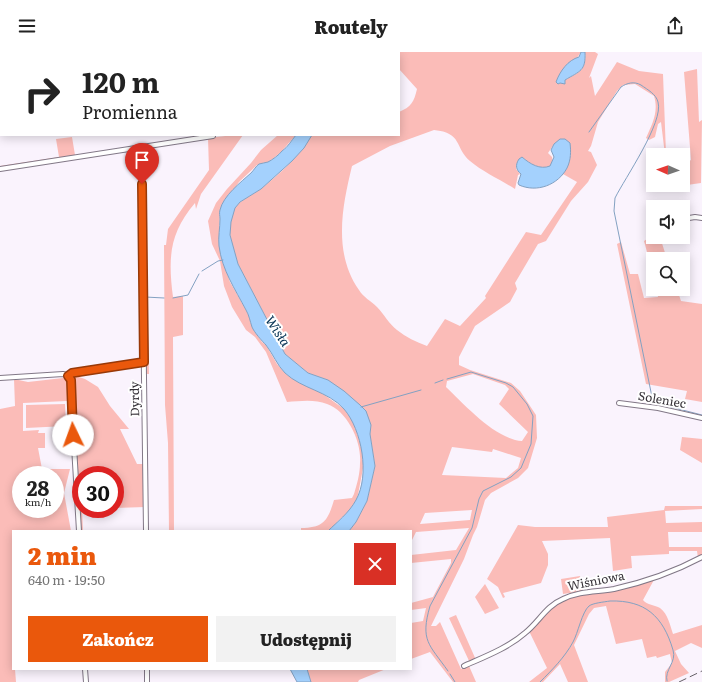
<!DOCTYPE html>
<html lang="pl">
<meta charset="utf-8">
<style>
body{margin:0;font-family:Literata,serif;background:#f2f2f2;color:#222;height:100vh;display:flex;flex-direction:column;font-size:15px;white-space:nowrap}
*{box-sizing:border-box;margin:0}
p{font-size:13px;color:#767676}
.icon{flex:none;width:22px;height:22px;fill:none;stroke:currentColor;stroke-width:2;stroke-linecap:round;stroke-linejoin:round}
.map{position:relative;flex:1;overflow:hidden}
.sheet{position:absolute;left:12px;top:478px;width:400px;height:140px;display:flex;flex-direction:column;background:#fff;border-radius:0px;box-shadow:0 2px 10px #0003}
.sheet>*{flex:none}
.banner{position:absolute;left:0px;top:0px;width:400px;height:84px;box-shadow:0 2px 10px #0003;background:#fff;color:#222;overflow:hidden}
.needle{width:26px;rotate:272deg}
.fabs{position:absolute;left:646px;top:96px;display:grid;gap:8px}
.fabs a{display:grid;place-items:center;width:44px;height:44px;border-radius:0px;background:#fff;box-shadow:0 2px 10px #0003;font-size:20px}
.speed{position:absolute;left:12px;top:414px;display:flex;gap:8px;font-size:20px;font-weight:700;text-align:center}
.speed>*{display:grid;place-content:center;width:52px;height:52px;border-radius:50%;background:#fff;box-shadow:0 2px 10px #0003;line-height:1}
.speed small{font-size:10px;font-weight:400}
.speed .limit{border:6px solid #d22;background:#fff;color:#111}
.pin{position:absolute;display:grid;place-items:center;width:34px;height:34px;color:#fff;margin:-41px -17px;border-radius:50% 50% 50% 0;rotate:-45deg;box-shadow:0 0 4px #0007}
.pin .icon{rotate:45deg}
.me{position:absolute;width:44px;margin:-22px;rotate:357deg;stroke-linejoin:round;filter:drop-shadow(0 0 3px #0008)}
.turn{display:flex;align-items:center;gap:14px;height:84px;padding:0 16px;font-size:18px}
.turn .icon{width:52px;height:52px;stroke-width:2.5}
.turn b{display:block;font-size:28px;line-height:34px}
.round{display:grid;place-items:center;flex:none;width:42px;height:42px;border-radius:0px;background:#f2f2f2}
.headline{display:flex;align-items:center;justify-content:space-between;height:68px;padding:0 16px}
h1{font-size:24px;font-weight:800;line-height:30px;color:#ea580c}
.cta{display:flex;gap:8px;margin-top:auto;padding:8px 16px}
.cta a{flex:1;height:46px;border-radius:0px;background:#ea580c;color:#fff;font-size:16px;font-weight:800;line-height:46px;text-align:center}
.cta a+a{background:#f2f2f2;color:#222}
header{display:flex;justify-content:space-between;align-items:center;height:52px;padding:0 16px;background:#fff;font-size:18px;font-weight:800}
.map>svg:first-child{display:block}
.green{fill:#fbbcb8;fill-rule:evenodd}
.water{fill:#a4d1fd;stroke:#83a1c2}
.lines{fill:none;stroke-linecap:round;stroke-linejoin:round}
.stream{stroke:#83a1c2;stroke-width:1}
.minor-casing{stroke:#827887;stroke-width:6}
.minor{stroke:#fff;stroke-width:4}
.rail{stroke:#656067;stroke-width:1;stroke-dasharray:8 4;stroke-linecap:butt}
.route-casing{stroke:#983908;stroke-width:10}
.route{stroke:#ea580c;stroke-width:7}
.labels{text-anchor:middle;stroke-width:4;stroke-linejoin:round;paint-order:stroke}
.street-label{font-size:12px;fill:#363238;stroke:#fff}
.water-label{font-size:13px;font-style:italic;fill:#033052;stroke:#fff}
</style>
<header><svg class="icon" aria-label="menu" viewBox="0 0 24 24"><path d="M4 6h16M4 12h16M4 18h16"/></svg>Routely<svg class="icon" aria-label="share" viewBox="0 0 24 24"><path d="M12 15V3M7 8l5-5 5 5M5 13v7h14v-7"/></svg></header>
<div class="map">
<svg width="702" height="630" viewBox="0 0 702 630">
<rect width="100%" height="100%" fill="#faf3fd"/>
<path class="green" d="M336 0H581L560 31C576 21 587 21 585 0H595L598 2 589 26 591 24 595 44 617 10 639 19 663 22 666 102 665 103 661 70 658 72 655 85 649 88 646 86C652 72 659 60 654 44L635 32 623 33 617 39 598 70 591 94 588 99 591 100 597 113 588 130 571 149 546 189 538 192 515 231 517 237 510 250 475 274 459 305V313L470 318 511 331 520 339 536 363 537 386 528 416 518 426 491 441 485 448 477 475 473 483 464 507 431 574H436L440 570 461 617 469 614 476 630H453L430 600 411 607V571L423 569 426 556 411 558V551L433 545 451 511V507L411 511V503L456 498 469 476 416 480 411 490V479H349L356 470 367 449 375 414 370 382 371 373 328 328 308 321 285 302 238 212C233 197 226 178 232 161 237 148 252 144 262 136 281 121 299 104 312 83H399V60C411 55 414 50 417 37L399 17V1ZM434 78C463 81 454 95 470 109 483 120 501 128 515 137L518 123 520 122 516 117C517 112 517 108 522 105 530 112 540 118 551 114L553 111 552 105 548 101 554 92 571 101 567 116 563 122 577 130 541 183 526 180 485 244 486 246 460 274 445 267 427 294C416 290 406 285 397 278 389 272 384 262 377 255 371 249 363 245 359 238 333 201 342 155 352 114L390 94ZM473 322 505 333 509 337 499 352 528 380 522 389C495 387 465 353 446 335L447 329ZM452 395 492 400 493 397 521 406 518 416 506 426 442 423ZM472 458 470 468 420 472 425 461Z
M697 17 699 70 702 68 701 131 687 133 683 113 691 108 684 20Z
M234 83H243L201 142 196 157 195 151C169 182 168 206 173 245L183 244V283L173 285V287L174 479H169L168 391 165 353 164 193H166L168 177 209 118 208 86Z
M278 83H296L281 100 269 110 257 113 239 130 220 159 219 183 221 204 230 230 246 258 251 269 252 275 262 290 266 293 277 312 286 322 299 330 319 339 344 357 354 371 361 393 364 411 357 448 348 460 337 470 336 473 328 479H301V476C324 476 328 468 334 448L352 446 354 442C357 432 360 422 360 411 362 391 348 359 327 352 315 347 300 349 287 350L266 300 255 285 246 278 232 255 224 234 220 209 212 192 208 169 216 151 227 137 251 111 261 98Z
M72 85 75 103 140 94 2 115 0 114 59 105 56 87Z
M653 183V185H660L667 207H653V222L644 189Z
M621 190 630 222H638L644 246 658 245 657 237H677L681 249 702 252V350L685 347 687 339 646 332 617 192Z
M144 192H146L149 322H146Z
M73 323 85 327 98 335 110 354 129 377H120L137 412H144L145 455 115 456V423H81V457H99L82 458 83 479H80L72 328Z
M63 326 67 328V349L23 351V379L39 378 38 381H45V396H38L42 417H70L64 441 71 479H13V617H15L16 630H0V357L15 354 14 327 28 330ZM21 423H55V457H21Z
M65 352 66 374 26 376V353Z
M682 385 702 387V411L680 398Z
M665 454H702V457L665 459 666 471 702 470V480H668L669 495H702V503L698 506 697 499H669V502L631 504 632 516 613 519 610 486 542 489 548 502V513L541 531 503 541 505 545 503 546 498 535 487 527 518 473 535 475H608L607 465 664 458Z
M580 524 583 539 563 542 561 527Z
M655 526 643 548C647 553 655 553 660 556 668 562 670 573 673 582L702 573V596L691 591 675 599 681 612 689 621 669 630H665V620L672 611 670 602 657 606 656 604 647 606 642 587 616 592 606 554 594 556 589 562 574 593 588 630H568L560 612 543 630H529L547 616 529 579 552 554 572 544 621 537Z
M485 532 499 556 485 562 475 545Z
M456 563 476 608 470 611 449 566Z
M307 617H386L359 628 358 630H311Z"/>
<path class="water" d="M581 0H585C586 19 580 19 565 28V32L560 31 558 32 556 30C560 19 568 8 579 5Z
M296 83H312L304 96 292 109 261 137 240 150 235 156 231 170 230 183 238 212 285 302 308 321 328 328 344 339 360 353 366 359 371 373 370 382 375 414 367 449 356 470 349 479H328C337 470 349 461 356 448 370 423 362 378 344 357 328 339 302 337 285 321 277 313 273 302 266 293 262 289 254 280 252 275 250 269 249 263 246 258 235 237 222 218 219 194 218 185 220 176 220 167 220 164 219 161 220 158 223 144 241 130 251 121 254 118 256 114 259 112 262 111 265 111 268 110 272 108 279 103 282 99 288 95 291 89 296 83Z
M560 87H565L570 91C571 99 571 108 567 116 558 133 537 141 519 133L518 131 521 122C516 118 515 113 519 107L522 105C530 112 540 118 550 114L554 105 551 98 554 92Z
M290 617H307L311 630H297Z"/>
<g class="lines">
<path class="stream" d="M589 80 621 35C627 31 634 29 641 33 648 38 656 42 658 50 664 70 625 126 615 146L614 159 652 345 659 352 702 363
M202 219 218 209 223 208
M145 245 164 246
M173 246 188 243 199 222
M447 327 471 320 506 331 513 335 527 352 533 364 531 392 521 416 511 425 483 439 479 447 472 476 430 554C420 589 429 592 448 619
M435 331 443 328
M361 355 421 338
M450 622 455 630
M540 630C552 618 565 605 573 590 578 581 582 560 589 554 593 551 604 550 610 549 645 548 663 564 673 598 677 610 664 618 667 629"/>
<g class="minor-casing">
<path id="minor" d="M117 1 119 0
M0 73H1
M141 94 146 479
M0 117 213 84
M683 167 695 165 702 166
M68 323 72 321 144 310
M0 326 63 322 67 323 70 326 79 479
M619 351 658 356 702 366
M464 614C484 605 508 596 525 581 539 570 546 554 563 547 579 539 596 540 614 537 645 530 674 520 702 505
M85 617 86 630
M147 617V630"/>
</g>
<use href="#minor" class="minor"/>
<path class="rail" d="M679 630 702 619"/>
</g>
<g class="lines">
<g class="route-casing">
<path id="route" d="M73 383 71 328 68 324 72 321 144 310 142 132"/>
</g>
<use href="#route" class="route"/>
</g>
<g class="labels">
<g class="street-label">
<text transform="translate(135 347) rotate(-91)" y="4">Dyrdy</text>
<text transform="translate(662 348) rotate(10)" y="4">Soleniec</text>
<text transform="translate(596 529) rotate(-11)" y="4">Wiśniowa</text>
</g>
<g class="water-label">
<text transform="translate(278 279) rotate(57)" y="5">Wisła</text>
</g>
</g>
</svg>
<div class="fabs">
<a><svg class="needle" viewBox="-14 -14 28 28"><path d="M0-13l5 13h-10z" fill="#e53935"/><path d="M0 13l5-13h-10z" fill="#767676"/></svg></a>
<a><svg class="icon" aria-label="sound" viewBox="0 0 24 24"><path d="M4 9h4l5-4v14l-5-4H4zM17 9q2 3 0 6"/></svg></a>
<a><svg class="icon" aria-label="search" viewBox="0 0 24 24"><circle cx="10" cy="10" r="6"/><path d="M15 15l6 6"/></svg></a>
</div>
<div class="speed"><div>28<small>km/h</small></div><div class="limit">30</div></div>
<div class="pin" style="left:142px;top:132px;background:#d93025"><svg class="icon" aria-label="arrive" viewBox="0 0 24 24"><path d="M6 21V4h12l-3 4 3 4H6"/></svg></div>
<svg class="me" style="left:73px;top:383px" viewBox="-20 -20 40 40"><circle r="19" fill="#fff"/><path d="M0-13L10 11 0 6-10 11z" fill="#ea580c"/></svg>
<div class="banner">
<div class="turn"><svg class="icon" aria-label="right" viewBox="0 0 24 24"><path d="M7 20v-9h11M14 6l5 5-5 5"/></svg><div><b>120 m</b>Promienna</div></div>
</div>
<section class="sheet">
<div class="headline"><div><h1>2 min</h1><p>640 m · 19:50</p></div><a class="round" style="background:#d93025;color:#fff"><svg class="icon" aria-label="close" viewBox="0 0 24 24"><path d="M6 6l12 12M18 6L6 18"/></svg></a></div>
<div class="cta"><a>Zakończ</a><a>Udostępnij</a></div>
</section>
</div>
